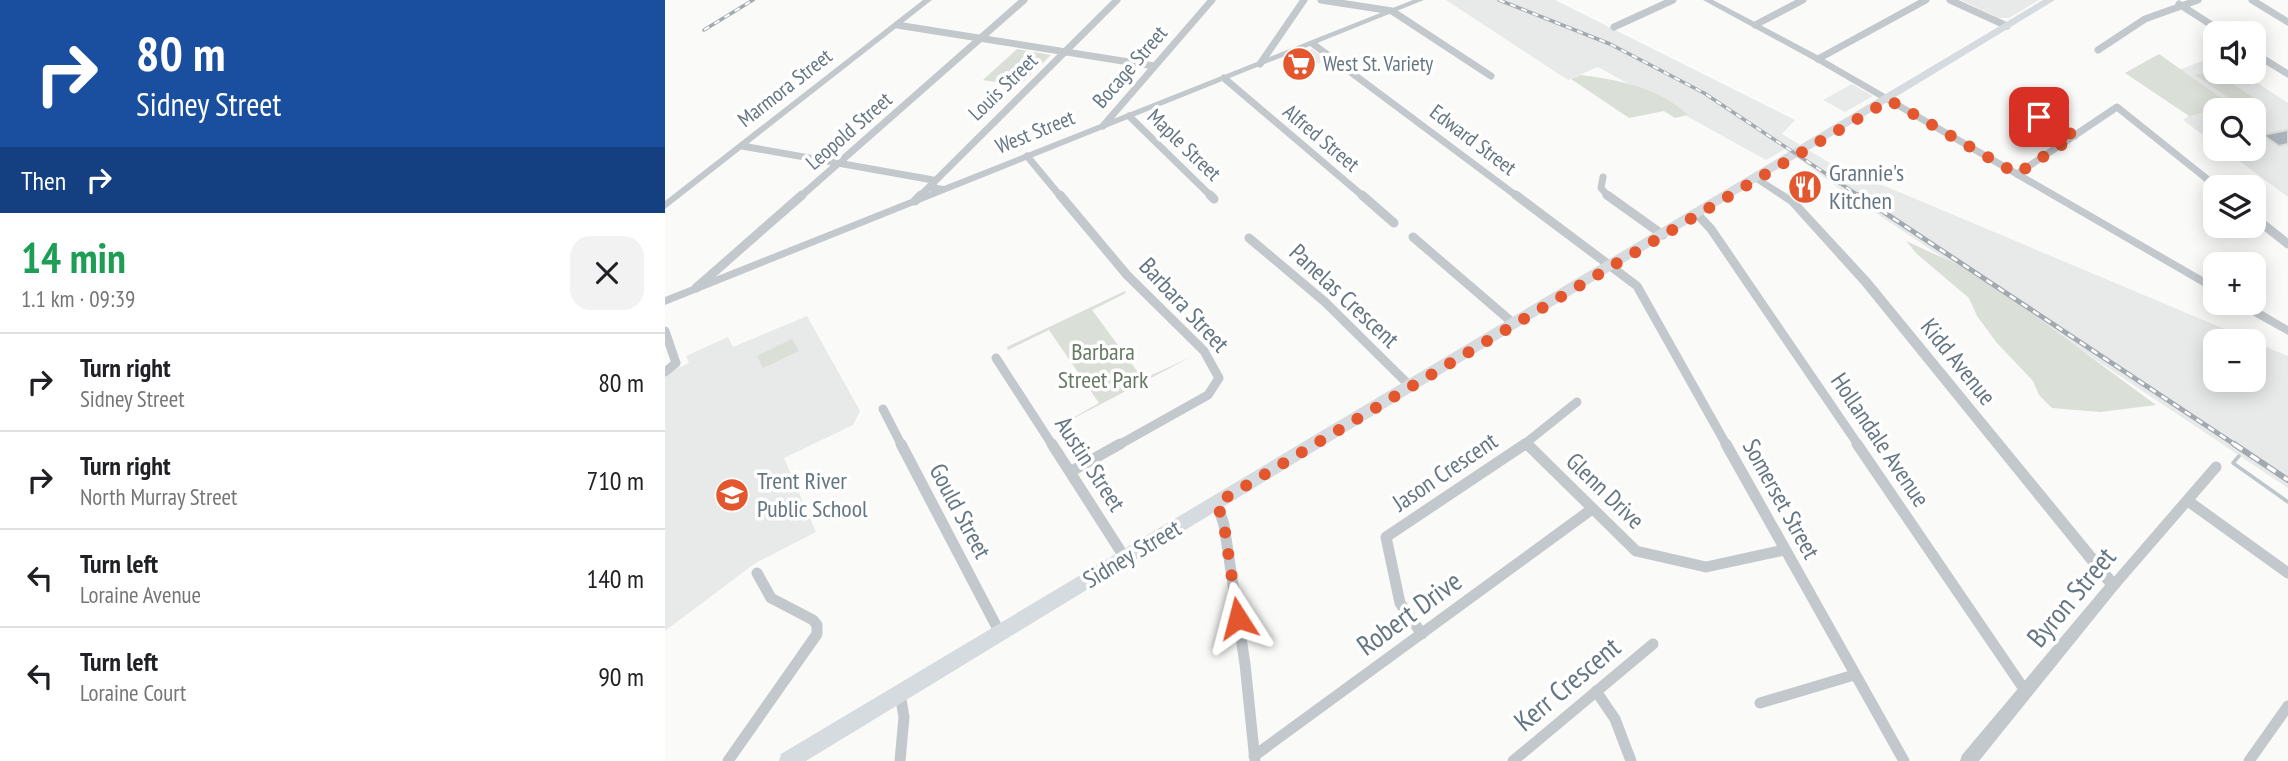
<!DOCTYPE html>
<meta charset="utf-8">
<style>
body{margin:0;font-family:"PT Sans Narrow",sans-serif;background:#f2f2f2;color:#202124;height:100vh;display:flex;flex-direction:column;font-size:26px;white-space:nowrap}
*{box-sizing:border-box;margin:0}
p{font-size:23px;color:#757577}
.icon{flex:none;width:38px;height:38px;fill:none;stroke:currentColor;stroke-width:2;stroke-linecap:round;stroke-linejoin:round}
.map{position:relative;flex:1;overflow:hidden}
.sheet{display:flex;flex-direction:column;background:#fff;width:665px}
.sheet>*{flex:none}
.banner{background:#1a4fa0;color:#fff;overflow:hidden}
.tools{position:absolute;left:1538px;top:21px;display:grid;gap:14px}
.tools a{display:grid;place-items:center;width:63px;height:63px;border-radius:14px;background:#fff;box-shadow:0 4px 18px #0003;font-size:35px}
.pin{position:absolute;display:grid;place-items:center;width:60px;height:60px;color:#fff;margin:-30px;border-radius:14px;box-shadow:0 4px 10px #0006}
.me{position:absolute;width:77px;margin:-38px;rotate:351deg;stroke-linejoin:round;filter:drop-shadow(0 0 5px #0008)}
.turn{display:flex;align-items:center;gap:24px;height:147px;padding:0 21px;font-size:32px}
.turn .icon{width:91px;height:91px;stroke-width:2.5}
.turn b{display:block;font-size:49px;line-height:60px}
.then{display:flex;align-items:center;height:66px;padding:0 21px;background:#0003;gap:14px;font-size:26px}
.round{display:grid;place-items:center;flex:none;width:74px;height:74px;border-radius:21px;background:#f2f2f2}
.head{display:flex;align-items:center;justify-content:space-between;height:119px;padding:0 21px}
h1{font-size:42px;font-weight:700;line-height:52px;color:#1e9e55}
ul{padding:0;list-style:none}
li{display:flex;align-items:center;gap:21px;height:98px;padding:0 21px;border-top:2px solid #e0e0e0}
li div{flex:1}
li b{display:block;font-size:26px}
li em{font-style:normal}
main{display:flex;flex:1;min-height:0}
.map>svg:first-child{display:block}
.built{fill:#e8e9e9}
.green{fill:#dadfd7}
.lines{fill:none;stroke-linecap:round;stroke-linejoin:round}
.stream{stroke:#bbc7cb;stroke-width:3.5}
.building{fill:#aab3b9;stroke:#dcdcda;stroke-width:2}
.minor-far2{stroke:#c3c8cc;stroke-width:7}
.minor-far1{stroke:#c3c8cc;stroke-width:9}
.minor{stroke:#c3c8cc;stroke-width:11}
.tertiary{fill:#c3c8cc;fill-rule:evenodd}
.secondary{fill:#d6dbdf;fill-rule:evenodd}
.rail-far2-casing{stroke:#a2aab0;stroke-width:3.5}
.rail-far1-casing{stroke:#a2aab0;stroke-width:5}
.rail-casing{stroke:#a2aab0;stroke-width:6}
.rail-far2{stroke:#fff;stroke-width:2;stroke-dasharray:6;stroke-linecap:butt}
.rail-far1{stroke:#fff;stroke-width:2.5;stroke-dasharray:7;stroke-linecap:butt}
.rail{stroke:#fff;stroke-width:3.5;stroke-dasharray:10;stroke-linecap:butt}
.route{stroke:#e4572e;stroke-width:12;stroke-dasharray:0 21.6}
.labels{text-anchor:middle;stroke-width:7;stroke-linejoin:round;paint-order:stroke}
.far-poi-label{font-size:21px;fill:#657683;stroke:#fff;text-anchor:start}
.far-street-label{font-size:21px;fill:#657683;stroke:#fff}
.poi-label{font-size:24px;fill:#657683;stroke:#fff;text-anchor:start}
.street-label{font-size:24px;fill:#657683;stroke:#fff}
.park-label{font-size:24px;fill:#687a64;stroke:#fff}
.near-street-label{font-size:28px;fill:#657683;stroke:#fff}
</style>
<main>
<section class="sheet">
<div class="banner">
<div class="turn"><svg class="icon" aria-label="right" viewBox="0 0 24 24"><path d="M7 20v-9h11M14 6l5 5-5 5"/></svg><div><b>80 m</b>Sidney Street</div></div>
<div class="then">Then<svg class="icon" aria-label="right" viewBox="0 0 24 24"><path d="M7 20v-9h11M14 6l5 5-5 5"/></svg></div>
</div>
<div class="head"><div><h1>14 min</h1><p>1.1 km · 09:39</p></div><a class="round"><svg class="icon" aria-label="close" viewBox="0 0 24 24"><path d="M6 6l12 12M18 6L6 18"/></svg></a></div>
<ul>
<li><svg class="icon" aria-label="right" viewBox="0 0 24 24"><path d="M7 20v-9h11M14 6l5 5-5 5"/></svg><div><b>Turn right</b><p>Sidney Street</p></div><em>80 m</em></li>
<li><svg class="icon" aria-label="right" viewBox="0 0 24 24"><path d="M7 20v-9h11M14 6l5 5-5 5"/></svg><div><b>Turn right</b><p>North Murray Street</p></div><em>710 m</em></li>
<li><svg class="icon" aria-label="left" viewBox="0 0 24 24"><path d="M17 20v-9H6M10 6l-5 5 5 5"/></svg><div><b>Turn left</b><p>Loraine Avenue</p></div><em>140 m</em></li>
<li><svg class="icon" aria-label="left" viewBox="0 0 24 24"><path d="M17 20v-9H6M10 6l-5 5 5 5"/></svg><div><b>Turn left</b><p>Loraine Court</p></div><em>90 m</em></li>
</ul>
</section>
<div class="map">
<svg width="1623" height="761" viewBox="0 0 1623 761">
<rect width="100%" height="100%" fill="#fafaf8"/>
<path class="built" d="M781 0H890L1130 120 1117 134 1165 163 1588 341H1550V380H1589V342L1623 356V488L1178 191 1120 149 1101 160 933 67 903 80Z
M1296 0H1374L1344 18H1334Z
M647 49 662 60 632 73 618 61Z
M1550 56V72H1576L1623 103V197L1558 149H1589V110H1550V144L1518 120 1550 96 1514 70Z
M1187 84 1208 96 1180 112 1158 100Z
M142 316 195 411 188 425 119 458 151 532 89 564 0 631V374L24 363 21 356 63 337 68 347Z"/>
<path class="green" d="M352 49 386 55 354 86 318 80Z
M1494 54 1573 110 1558 108 1524 116 1460 73Z
M1548 71 1602 107 1582 110 1530 75Z
M916 75C954 80 995 88 1023 115L1010 118 999 111 964 118 906 79Z
M1241 241 1313 274 1491 405 1435 412 1387 408 1374 395 1368 381 1332 343 1312 316 1304 298 1252 254Z
M460 291 461 293 427 310 478 379 526 357 392 427 434 403 384 330 343 350 342 347Z
M127 339 134 351 98 368 92 356Z"/>
<g class="lines">
<path class="stream" d="M1574 456 1568 463 1623 502"/>
</g>
<path class="building" d="M1623 130V144L1614 146 1598 135Z"/>
<g class="lines">
<path class="minor-far2" d="M656 0 727 11 826 76
M1285 0 1342 26
M1587 0 1623 22
M1514 4 1559 33
M232 25 489 66
M1090 25 1138 0
M949 27 1008 0
M648 44 853 197
M1433 50 1480 19 1533 0
M1589 53 1623 74
M1153 59 1261 0
M595 64 639 0
M559 78 699 197
M464 116 547 197
M1374 117 1410 136
M438 126 547 0
M77 146 268 180
M362 156 396 197
M1352 174 1452 107 1552 187
M938 177 936 188 944 197
M135 197 359 0
M254 197 452 0"/>
<path class="minor-far1" d="M395 195 462 275 539 351 554 378 543 395 452 446
M545 195 549 199
M697 195 729 223
M851 195 972 286 1062 446
M942 195 998 235
M250 201 256 195
M1032 214 1046 229 1194 446
M1589 217 1623 244
M748 237 848 323
M584 238 660 302 745 386
M31 288 137 195
M0 331 11 363 0 372
M331 358 388 446
M218 409 237 446
M861 443 864 446
M857 446 912 402"/>
<path class="minor" d="M236 444 335 633
M387 444 460 558
M862 444 971 551 1041 567 1119 550
M1061 444 1239 761
M1192 444 1361 692
M405 472 455 444
M1523 501 1623 573
M552 503 559 525 580 664 590 761
M1449 585 1551 467
M757 634 735 603 721 537 860 444
M931 691 950 719 966 761
M235 694 239 717 235 761
M1095 703 1189 675
M589 756 927 509
M63 761 152 634V625L148 620 106 598 92 573
M848 761 988 644
M1584 761 1623 706"/>
<path class="tertiary" d="M258 0H267L0 209V201Z
M748 0H759L0 305V297L266 191 262 188 264 178H272V185L279 186Z
M1038 0H1048L1156 57 1550 284V293L1150 61Z
M1092 175 1132 200 1205 279 1456 585 1314 761H1295L1297 755 1440 585 1197 285 1124 204 1088 180 1087 178Z
M1569 303H1584L1623 326V335L1571 306Z"/>
<path class="secondary" d="M1378 0H1390L141 761H114L116 754Z"/>
<g class="rail-far2-casing">
<path id="rail-far2" d="M834 0 945 44 1039 93 1196 197
M39 30 88 0"/>
</g>
<g class="rail-far1-casing">
<path id="rail-far1" d="M1193 195 1572 446"/>
</g>
<g class="rail-casing">
<path id="rail" d="M1569 444 1623 480"/>
</g>
<use href="#rail-far2" class="rail-far2"/>
<use href="#rail-far1" class="rail-far1"/>
<use href="#rail" class="rail"/>
</g>
<g class="lines">
<path class="route" d="M573 618 559 525 552 503 1224 100 1352 174 1410 136 1374 117"/>
</g>
<defs>
<g id="supermarket-disc" transform="scale(1.75)"><circle r="9.5" fill="#e4572e" stroke="#fff"/><path d="M-6-5.5h2.5l.6 2H6L4.5 2H-2.5L-4.4-4H-6ZM-1.5 3.2a1.3 1.3 0 1 0 .1 0ZM3 3.2a1.3 1.3 0 1 0 .1 0Z" fill="#fff"/></g>
<g id="restaurant-disc" transform="scale(1.75)"><circle r="9.5" fill="#e4572e" stroke="#fff"/><path d="M-5-6h1v4h1v-4h1v4h1v-4h1v5L-1.5 .5V6h-2V.5L-5-1ZM5-6V6H3V1.5H1.5Q1.5-4 5-6Z" fill="#fff"/></g>
<g id="school-disc" transform="scale(1.75)"><circle r="9.5" fill="#e4572e" stroke="#fff"/><path d="M0-5L7-2L0 1L-7-2ZM-4 1L0 2.5L4 1V4Q0 6-4 4Z" fill="#fff"/></g>
</defs>
<g fill-rule="evenodd">
<use href="#supermarket-disc" x="634" y="64"/>
<use href="#restaurant-disc" x="1140" y="187"/>
<use href="#school-disc" x="67" y="495"/>
</g>
<g class="labels">
<g class="far-poi-label">
<text x="658" y="71">West St. Variety</text>
</g>
<g class="far-street-label">
<text transform="translate(465 67) rotate(-49)" y="7">Bocage Street</text>
<text transform="translate(338 87) rotate(-44)" y="7">Louis Street</text>
<text transform="translate(120 88) rotate(-38)" y="7">Marmora Street</text>
<text transform="translate(184 131) rotate(-41)" y="7">Leopold Street</text>
<text transform="translate(370 132) rotate(-22)" y="7">West Street</text>
<text transform="translate(656 138) rotate(40)" y="7">Alfred Street</text>
<text transform="translate(808 140) rotate(37)" y="7">Edward Street</text>
<text transform="translate(519 145) rotate(44)" y="7">Maple Street</text>
</g>
<g class="poi-label">
<text x="1164" y="181">Grannie's<tspan x="1164" dy="28">Kitchen</tspan></text>
<text x="92" y="489">Trent River<tspan x="92" dy="28">Public School</tspan></text>
</g>
<g class="street-label">
<text transform="translate(679 296) rotate(43)" y="8">Panelas Crescent</text>
<text transform="translate(519 305) rotate(47)" y="8">Barbara Street</text>
<text transform="translate(1293 362) rotate(51)" y="8">Kidd Avenue</text>
<text transform="translate(1215 440) rotate(56)" y="8">Hollandale Avenue</text>
<text transform="translate(425 464) rotate(57)" y="8">Austin Street</text>
<text transform="translate(780 472) rotate(-34)" y="8">Jason Crescent</text>
<text transform="translate(940 491) rotate(44)" y="8">Glenn Drive</text>
<text transform="translate(1116 499) rotate(61)" y="8">Somerset Street</text>
<text transform="translate(295 511) rotate(62)" y="8">Gould Street</text>
<text transform="translate(467 554) rotate(-31)" y="8">Sidney Street</text>
</g>
<g class="park-label">
<text x="438" y="360">Barbara<tspan x="438" dy="28">Street Park</tspan></text>
</g>
<g class="near-street-label">
<text transform="translate(1406 597) rotate(-50)" y="10">Byron Street</text>
<text transform="translate(744 613) rotate(-36)" y="10">Robert Drive</text>
<text transform="translate(902 684) rotate(-40)" y="10">Kerr Crescent</text>
</g>
</g>
</svg>
<div class="tools">
<a><svg class="icon" aria-label="sound" viewBox="0 0 24 24"><path d="M4 9h4l5-4v14l-5-4H4zM17 9q2 3 0 6"/></svg></a>
<a><svg class="icon" aria-label="search" viewBox="0 0 24 24"><circle cx="10" cy="10" r="6"/><path d="M15 15l6 6"/></svg></a>
<a><svg class="icon" aria-label="layers" viewBox="0 0 24 24"><path d="M12 4l9 5-9 5-9-5zM3 14l9 5 9-5"/></svg></a>
<a>+</a>
<a>−</a>
</div>
<div class="pin" style="left:1374px;top:117px;background:#d93025"><svg class="icon" aria-label="arrive" viewBox="0 0 24 24"><path d="M6 21V4h12l-3 4 3 4H6"/></svg></div>
<svg class="me" style="left:573px;top:618px" viewBox="-20 -20 40 40"><path d="M0-17L14 15 0 8-14 15z" fill="#e4572e" stroke="#fff" stroke-width="4"/></svg>
</div>
</main>
